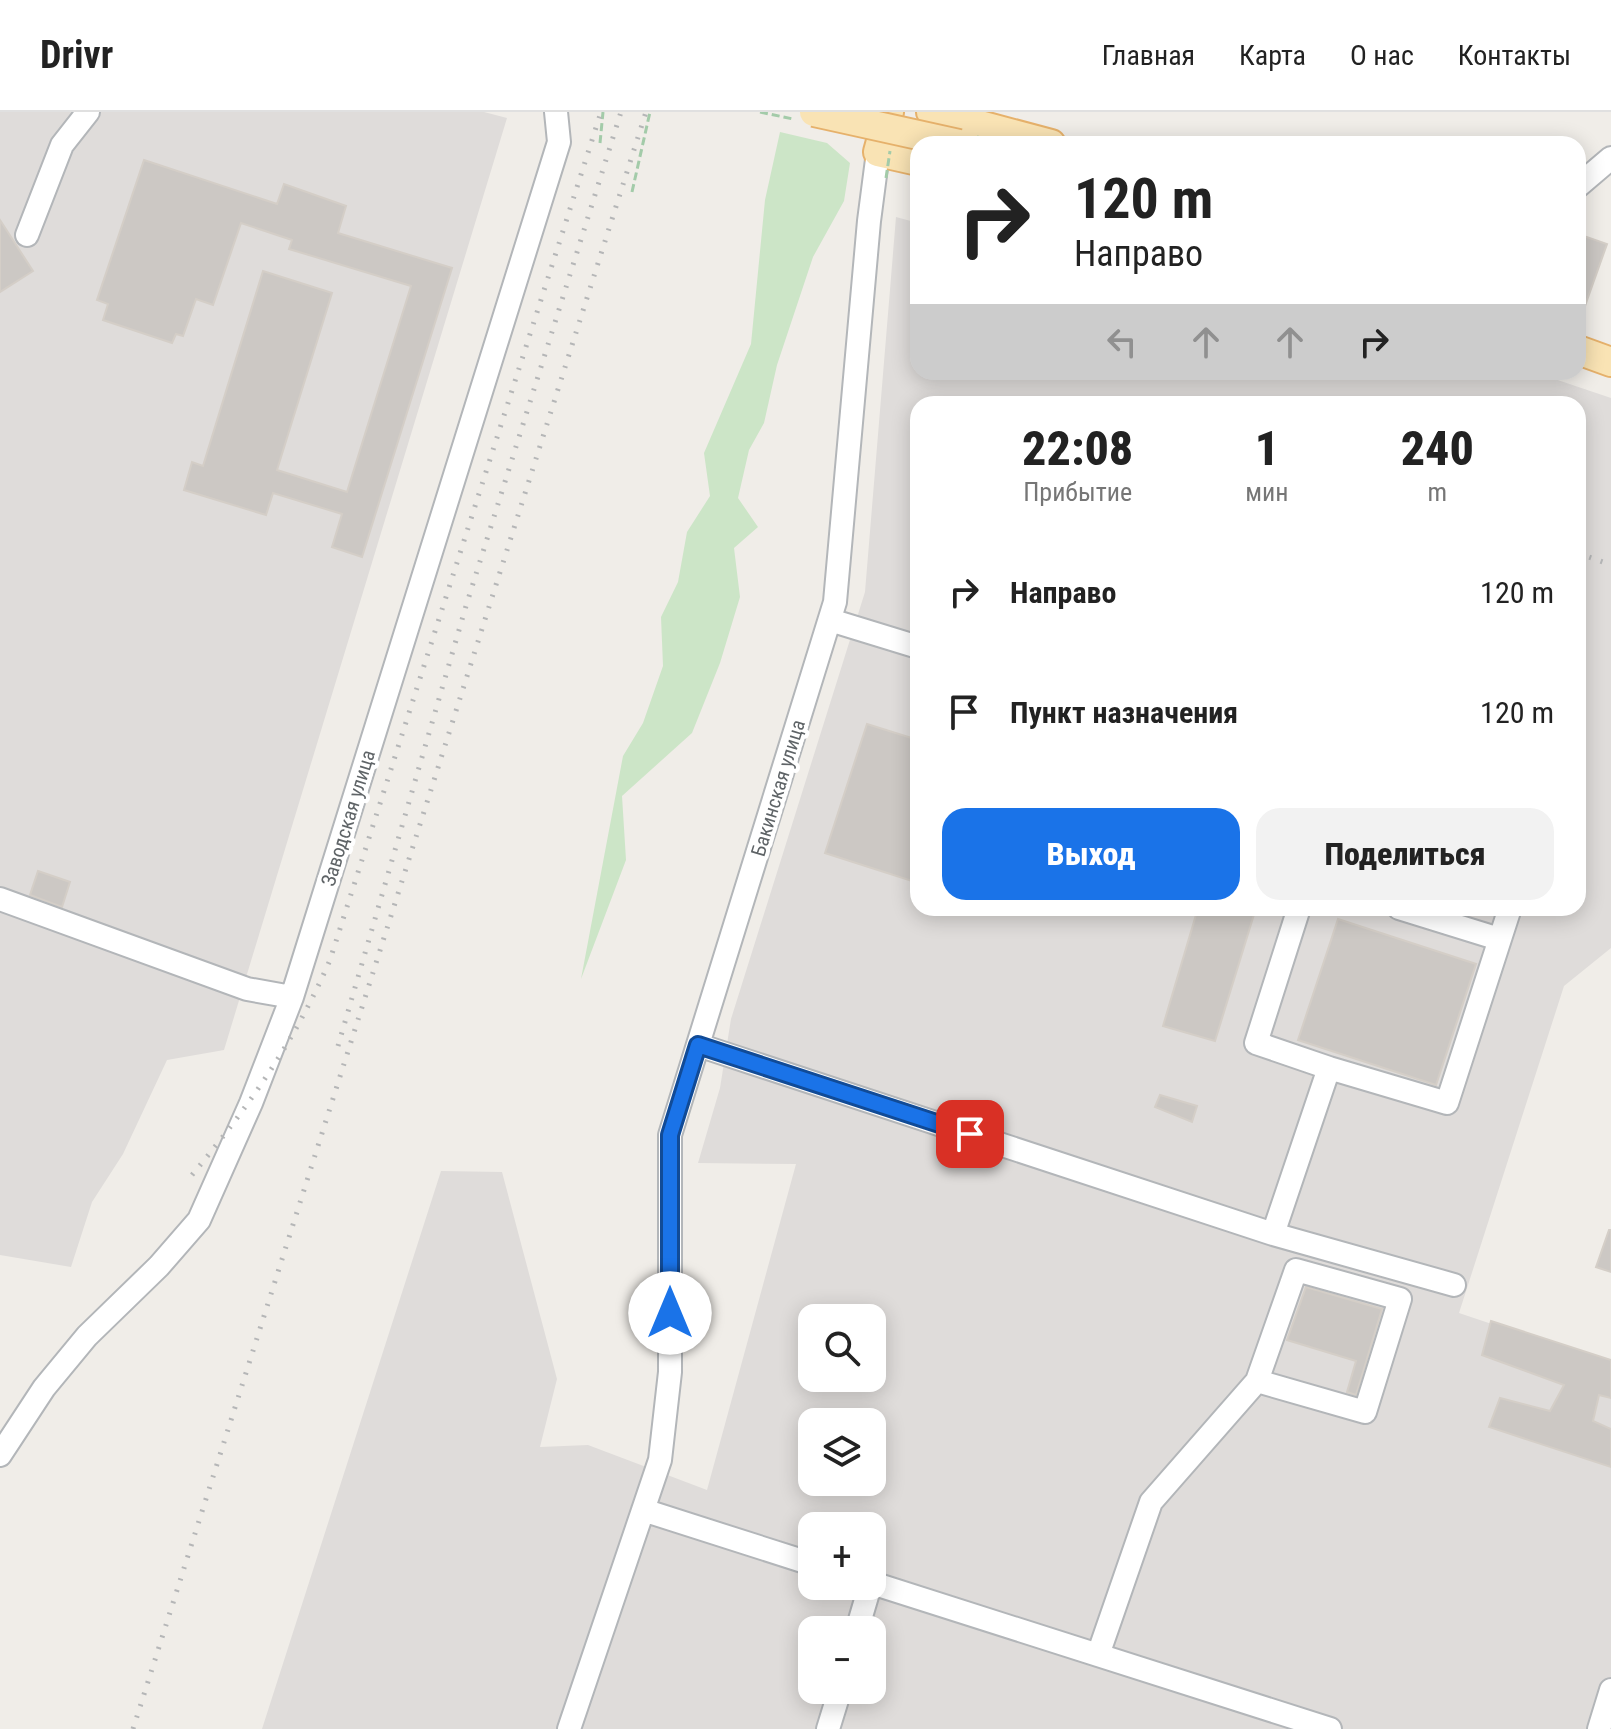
<!DOCTYPE html>
<html lang="ru">
<meta charset="utf-8">
<style>
body{margin:0;font-family:"Roboto Condensed",sans-serif;background:#f2f2f2;color:#222;height:100vh;display:flex;flex-direction:column;font-size:30px;white-space:nowrap}
*{box-sizing:border-box;margin:0}
p{font-size:26px;color:#767676}
.icon{flex:none;width:44px;height:44px;fill:none;stroke:currentColor;stroke-width:2;stroke-linecap:round;stroke-linejoin:round}
.map{position:relative;flex:1;overflow:hidden}
.details{position:absolute;left:910px;top:284px;width:676px;height:520px;display:flex;flex-direction:column;background:#fff;border-radius:24px;box-shadow:0 4px 20px #0003}
.details>*{flex:none}
.banner{position:absolute;left:910px;top:24px;width:676px;height:244px;border-radius:24px;box-shadow:0 4px 20px #0003;background:#fff;color:#222;overflow:hidden}
.fabs{position:absolute;left:798px;top:1192px;display:grid;gap:16px}
.fabs a{display:grid;place-items:center;width:88px;height:88px;border-radius:16px;background:#fff;box-shadow:0 4px 20px #0003;font-size:40px}
.pin{position:absolute;display:grid;place-items:center;width:68px;height:68px;color:#fff;margin:-34px;border-radius:16px;box-shadow:0 4px 12px #0006}
.me{position:absolute;width:88px;margin:-44px;rotate:0deg;stroke-linejoin:round;filter:drop-shadow(0 0 6px #0008)}
.turn{display:flex;align-items:center;gap:28px;height:168px;padding:0 32px;font-size:36px}
.turn .icon{width:104px;height:104px;stroke-width:2.5}
.turn b{display:block;font-size:56px;line-height:68px}
.lanes{display:flex;align-items:center;height:76px;padding:0 32px;background:#0003;justify-content:center;gap:40px;direction:ltr}
.lanes .off{opacity:.35}
.eta{display:flex;justify-content:space-evenly;align-items:center;height:136px;text-align:center}
.eta b{font-size:48px;font-weight:800;line-height:56px}
.button{display:flex;gap:16px;margin-top:auto;padding:16px 32px}
.button a{flex:1;height:92px;border-radius:24px;background:#1a73e8;color:#fff;font-size:32px;font-weight:800;line-height:92px;text-align:center}
.button a+a{background:#f2f2f2;color:#222}
ul{padding:0;list-style:none}
li{display:flex;align-items:center;gap:24px;height:120px;padding:0 32px}
li div{flex:1}
li b{display:block;font-size:30px}
li em{font-style:normal}
header{display:flex;align-items:center;gap:48px;box-sizing:border-box;height:112px;padding:0 40px;background:#fff;border-bottom:2px solid #e0e0e0}
header strong{font-size:38px}
nav{display:flex;gap:44px;margin-inline-start:auto;font-size:28px}
.map>svg:first-child{display:block}
.industrial{fill:#dfdcda;fill-rule:evenodd}
.green{fill:#cce5c7}
.building{fill:#ccc8c4;stroke:#d4cec7;stroke-width:2}
.lines{fill:none;stroke-linecap:round;stroke-linejoin:round}
.minor-casing{stroke:#b3b6b9;stroke-width:26}
.major-casing{stroke:#e6b16b;stroke-width:32}
.path{stroke:#a3cba9;stroke-width:3;stroke-dasharray:8 4;stroke-linecap:butt}
.minor{stroke:#fff;stroke-width:22}
.major{stroke:#f9e3b4;stroke-width:28}
.rail{stroke:#b5b6b7;stroke-width:5;stroke-dasharray:2 10;stroke-linecap:butt}
.major-bridge-casing{stroke:#e6b16b;stroke-width:32;stroke-linecap:butt}
.path-bridge{stroke:#a3cba9;stroke-width:3;stroke-dasharray:8 4;stroke-linecap:butt}
.major-bridge{stroke:#f9e3b4;stroke-width:28}
.route-casing{stroke:#114b97;stroke-width:20}
.route{stroke:#1a73e8;stroke-width:14}
.labels{text-anchor:middle;stroke-width:8;stroke-linejoin:round;paint-order:stroke}
.street-label{font-size:20px;fill:#5f6467;stroke:#fff}
</style>
<header>
<strong>Drivr</strong>
<nav><a>Главная</a><a>Карта</a><a>О нас</a><a>Контакты</a></nav>
</header>
<div class="map">
<svg width="1611" height="1617" viewBox="0 0 1611 1617">
<rect width="100%" height="100%" fill="#f0ede8"/>
<path class="industrial" d="M0 0H484L507 6 224 938 167 948 123 1042 92 1090 71 1155 0 1143Z
M896 105 918 111V260H1534L1611 286V836L1564 874 1459 1201 1611 1252V1617H262L441 1059 502 1060 557 1267 540 1335 588 1333 707 1378 796 1052 698 1051 720 976 731 907 865 480ZM918 292H1578V796H918ZM812 1206H872V1266H812ZM812 1310H872V1370H812ZM812 1414H872V1474H812ZM812 1518H872V1578H812Z"/>
<path class="green" d="M780 20 827 31 850 51 844 89 813 145 777 253 764 311 749 338 738 386 758 415 734 436 740 485 720 551 692 621 622 684 626 748 581 867 623 644 643 611 663 554 661 505 678 470 687 420 710 384 704 341 751 232 765 88Z"/>
<path class="building" d="M144 48 277 92 284 72 346 94 338 121 452 156 362 445 332 435 342 402 273 381 266 403 184 378 192 350 203 354 263 159 332 181 277 358 347 380 411 174 289 137 292 128 241 111 213 193 196 187 183 224 176 222 172 231 103 208 108 192 97 188Z
M0 108 33 159 0 180Z
M1578 122 1607 132 1580 208H1578Z
M867 612 918 628V750L912 769 825 741Z
M38 759 70 770 62 795 30 783Z
M1198 796H1256L1215 929 1163 914Z
M1338 807 1476 852 1436 973 1298 928Z
M1160 983 1197 994 1192 1010 1155 995Z
M1609 1118H1611V1160L1596 1155Z
M1306 1175 1382 1197 1356 1283 1347 1280 1356 1249 1287 1228Z
M1491 1209 1611 1248V1286L1599 1283 1593 1309 1611 1317V1355L1489 1315 1500 1286 1550 1299 1564 1273 1482 1243Z"/>
<g class="lines">
<g class="minor-casing">
<path id="minor" d="M1578 74 1611 46
M27 123 62 33 88 0
M830 508 918 535
M0 787 247 877 292 885
M1299 796 1256 931 1329 956
M1399 796 1499 827
M698 933 1273 1122
M1454 1173 1273 1122 1329 956 1447 991 1510 796
M0 1343 44 1276 87 1224 159 1154 199 1108 251 991 292 885 559 30 556 0
M643 1398 812 1452
M872 1471 1330 1617
M857 1518 870 1474
M1098 1543 1151 1390 1257 1269 1296 1158 1400 1187 1365 1300 1257 1269
M569 1617 660 1348 670 1260V1023L835 490 869 109 878 40
M828 1617 840 1578
M1599 1617 1611 1578"/>
</g>
<g class="major-casing">
<path id="major" d="M889 0 878 40 918 49
M931 0 1051 32
M1578 238 1611 250"/>
</g>
<path class="path" d="M600 31 603 0
M632 80 650 0"/>
<use href="#minor" class="minor"/>
<use href="#major" class="major"/>
<path class="rail" d="M1578 441 1611 453
M338 934 466 494 621 0
M192 1063C249 994 294 931 330 848L601 0
M133 1617 646 0"/>
<g class="major-bridge-casing">
<path id="major-bridge" d="M814 0 959 32"/>
</g>
<path class="path-bridge" d="M760 0 793 7
M977 25 1004 32
M886 66 890 39"/>
<use href="#major-bridge" class="major-bridge"/>
</g>
<g class="lines">
<g class="route-casing">
<path id="route" d="M670 1201V1023L698 933 970 1022"/>
</g>
<use href="#route" class="route"/>
</g>
<g class="labels">
<g class="street-label">
<text transform="translate(778 676) rotate(-73)" y="7">Бакинская улица</text>
<text transform="translate(348 706) rotate(-73)" y="7">Заводская улица</text>
</g>
</g>
</svg>
<div class="fabs">
<a><svg class="icon" aria-label="search" viewBox="0 0 24 24"><circle cx="10" cy="10" r="6"/><path d="M15 15l6 6"/></svg></a>
<a><svg class="icon" aria-label="layers" viewBox="0 0 24 24"><path d="M12 4l9 5-9 5-9-5zM3 14l9 5 9-5"/></svg></a>
<a>+</a>
<a>−</a>
</div>
<div class="pin" style="left:970px;top:1022px;background:#d93025"><svg class="icon" aria-label="arrive" viewBox="0 0 24 24"><path d="M6 21V4h12l-3 4 3 4H6"/></svg></div>
<svg class="me" style="left:670px;top:1201px" viewBox="-20 -20 40 40"><circle r="19" fill="#fff"/><path d="M0-13L10 11 0 6-10 11z" fill="#1a73e8"/></svg>
<div class="banner">
<div class="turn"><svg class="icon" aria-label="right" viewBox="0 0 24 24"><path d="M7 20v-9h11M14 6l5 5-5 5"/></svg><div><b>120 m</b>Направо</div></div>
<div class="lanes"><svg class="icon off" aria-label="left" viewBox="0 0 24 24"><path d="M17 20v-9H6M10 6l-5 5 5 5"/></svg><svg class="icon off" aria-label="ahead" viewBox="0 0 24 24"><path d="M12 20V5M6 11l6-6 6 6"/></svg><svg class="icon off" aria-label="ahead" viewBox="0 0 24 24"><path d="M12 20V5M6 11l6-6 6 6"/></svg><svg class="icon" aria-label="right" viewBox="0 0 24 24"><path d="M7 20v-9h11M14 6l5 5-5 5"/></svg></div>
</div>
<section class="details">
<div class="eta">
<div><b>22:08</b><p>Прибытие</p></div>
<div><b>1</b><p>мин</p></div>
<div><b>240</b><p>m</p></div>
</div>
<ul>
<li><svg class="icon" aria-label="right" viewBox="0 0 24 24"><path d="M7 20v-9h11M14 6l5 5-5 5"/></svg><div><b>Направо</b></div><em>120 m</em></li>
<li><svg class="icon" aria-label="arrive" viewBox="0 0 24 24"><path d="M6 21V4h12l-3 4 3 4H6"/></svg><div><b>Пункт назначения</b></div><em>120 m</em></li>
</ul>
<div class="button"><a>Выход</a><a>Поделиться</a></div>
</section>
</div>
